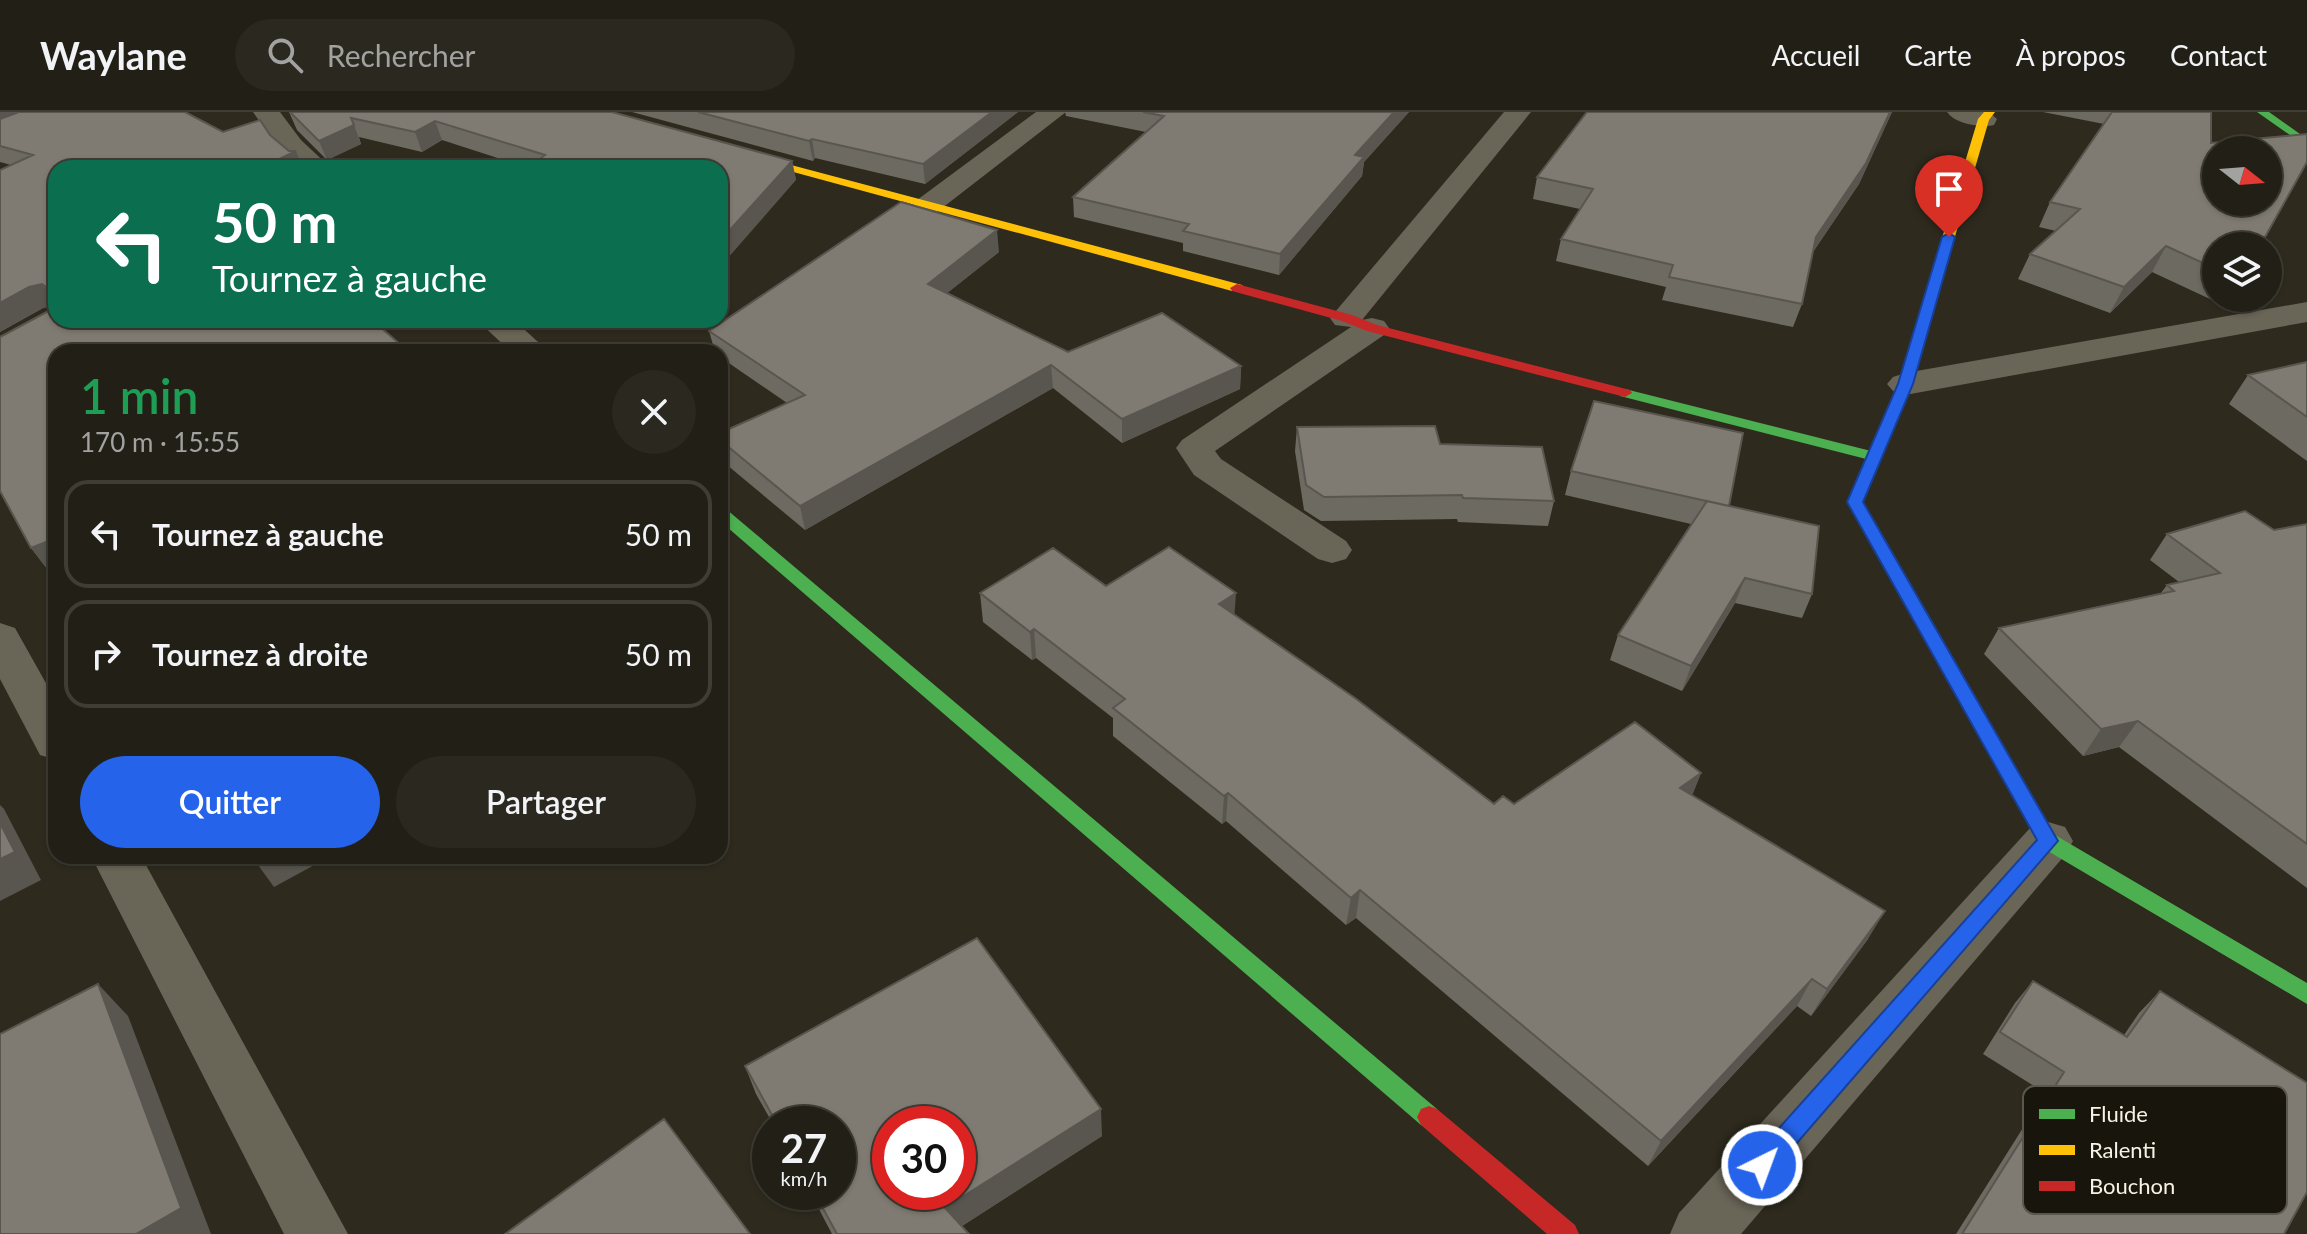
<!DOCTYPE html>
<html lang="fr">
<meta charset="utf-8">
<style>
body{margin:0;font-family:Lato,sans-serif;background:#2a281f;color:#f1f3f6;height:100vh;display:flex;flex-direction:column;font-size:30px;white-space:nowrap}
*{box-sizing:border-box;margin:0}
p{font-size:26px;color:#a2a3a1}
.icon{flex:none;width:44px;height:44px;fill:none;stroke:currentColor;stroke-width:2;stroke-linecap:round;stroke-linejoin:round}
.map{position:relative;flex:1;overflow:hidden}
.details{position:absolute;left:48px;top:232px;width:680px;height:520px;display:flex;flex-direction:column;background:#222016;border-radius:24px;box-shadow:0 2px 6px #0004,0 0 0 2px #3f3e35}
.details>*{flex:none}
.banner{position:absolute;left:48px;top:48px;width:680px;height:168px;border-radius:24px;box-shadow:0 2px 6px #0004,0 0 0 2px #3f3e35;background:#0b6e4f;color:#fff;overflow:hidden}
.needle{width:52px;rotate:107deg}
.fabs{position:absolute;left:2202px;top:24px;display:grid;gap:16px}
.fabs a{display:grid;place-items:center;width:80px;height:80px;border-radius:50%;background:#222016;box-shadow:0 2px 6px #0004,0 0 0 2px #3f3e35;font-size:40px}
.speed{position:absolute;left:752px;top:994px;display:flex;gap:16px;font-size:40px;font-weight:700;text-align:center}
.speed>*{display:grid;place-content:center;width:104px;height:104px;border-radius:50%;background:#222016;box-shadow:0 2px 6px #0004,0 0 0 2px #3f3e35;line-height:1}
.speed small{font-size:20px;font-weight:400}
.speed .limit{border:12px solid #d22;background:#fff;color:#111}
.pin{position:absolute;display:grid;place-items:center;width:68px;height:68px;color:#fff;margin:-82px -34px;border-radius:50% 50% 50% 0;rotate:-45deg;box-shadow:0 0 8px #0007}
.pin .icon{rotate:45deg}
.me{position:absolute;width:88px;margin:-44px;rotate:42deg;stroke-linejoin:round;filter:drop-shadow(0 0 6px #0008)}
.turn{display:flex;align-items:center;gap:28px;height:168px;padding:0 32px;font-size:36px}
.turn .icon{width:104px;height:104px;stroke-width:2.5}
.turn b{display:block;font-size:56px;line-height:68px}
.round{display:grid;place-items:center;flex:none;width:84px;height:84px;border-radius:42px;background:#2a281f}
.headline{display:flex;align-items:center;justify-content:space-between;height:136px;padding:0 32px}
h1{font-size:48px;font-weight:600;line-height:60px;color:#1e9e55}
.cta{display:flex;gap:16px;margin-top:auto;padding:16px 32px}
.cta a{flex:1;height:92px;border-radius:48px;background:#2563eb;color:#fff;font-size:32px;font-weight:600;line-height:92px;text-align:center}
.cta a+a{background:#2a281f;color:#f1f3f6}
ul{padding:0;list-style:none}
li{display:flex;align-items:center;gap:24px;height:108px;margin:0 16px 12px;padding:0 16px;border:4px solid #3f3e35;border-radius:24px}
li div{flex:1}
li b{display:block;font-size:30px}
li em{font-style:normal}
header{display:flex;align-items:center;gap:48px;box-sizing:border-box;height:112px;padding:0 40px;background:#222016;border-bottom:2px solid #3f3e35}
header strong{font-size:38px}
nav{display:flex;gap:44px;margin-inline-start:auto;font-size:28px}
.search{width:560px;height:72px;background:#2a281f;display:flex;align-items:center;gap:20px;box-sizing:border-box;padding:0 28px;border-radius:44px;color:#a2a3a1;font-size:30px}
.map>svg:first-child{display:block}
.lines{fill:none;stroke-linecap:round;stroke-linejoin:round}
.street{fill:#696557;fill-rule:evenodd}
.fast{fill:#4caf50;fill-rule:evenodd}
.slow{fill:#ffc107;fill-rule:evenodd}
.jam{fill:#c62828;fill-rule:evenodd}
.wall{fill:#6d6a62}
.shaded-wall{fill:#595650}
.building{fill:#7f7b72;stroke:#595650;stroke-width:2;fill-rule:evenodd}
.route{fill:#2563eb;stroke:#184099;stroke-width:2}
.key{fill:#18150c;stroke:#5b574d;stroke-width:2}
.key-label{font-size:22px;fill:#f6f2e5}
</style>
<header>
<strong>Waylane</strong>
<div class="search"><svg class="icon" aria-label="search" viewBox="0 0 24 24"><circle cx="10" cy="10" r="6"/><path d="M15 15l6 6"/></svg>Rechercher</div>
<nav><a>Accueil</a><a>Carte</a><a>À propos</a><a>Contact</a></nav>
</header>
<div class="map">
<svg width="2307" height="1122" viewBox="0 0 2307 1122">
<rect width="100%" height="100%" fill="#2e2a1e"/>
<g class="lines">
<path class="street" d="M253 0H280L301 28 331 56H300L281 40Z
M1036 0H1066L937 100 927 103 917 100 912 94 917 88Z
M1504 0H1531L1362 208 1372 206 1384 209 1389 216 1384 223 1215 339 1221 347 1346 429 1352 438 1346 447 1332 451 1318 447 1194 363 1176 336 1182 328 1351 215 1335 213 1330 206Z
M1947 0H1989L1997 7 1994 13C1980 16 1955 12 1947 0Z
M2307 190V210L1905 283 1893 279 1887 272 1893 265 1905 261Z
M477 208H514L549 240H511Z
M0 511 15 516 56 589V648L40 643 0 567Z
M2048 710 2065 715 2073 729 2065 743 1741 1122H1670L1679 1101 2031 715Z
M91 744H141L348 1122H284Z"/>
<path class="fast" d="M2257 0H2269L2307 27V35Z
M1625 277 1879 341 1882 344 1874 349 1620 284V278Z
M720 396 726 397 1437 997 1441 1005 1437 1013 1429 1016 1421 1013 720 409Z
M1867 405 1875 410 2055 723 2307 871V892L2041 735 1859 410Z"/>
<path class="slow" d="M1984 0H1995L1989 8 1912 272 1863 390 1875 410 1873 414H1861L1847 390 1898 272 1978 7Z
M735 38 1242 173 1244 176 1232 179 731 43 729 41Z"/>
<path class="jam" d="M1237 172 1352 203 1377 213 1630 278 1632 281 1625 285 1367 219 1342 209 1232 179 1230 176Z
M1429 994 1437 997 1575 1113 1579 1122H1547L1421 1013 1417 1005 1421 997Z"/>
</g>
<path class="wall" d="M0 0 223 20 270 23 289 39H296L303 56H56V208H377L381 215 56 240V455L48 458 31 436 53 196 52 194 43 196 0 220V58L11 53 0 50Z
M289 0H612L792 49 796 68 720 56H529L442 28 422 40 359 25 361 32 327 48 297 18Z
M632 0H1018L925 72 815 46 813 49Z
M1065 0H1409L1364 50 1362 64 1279 163 1183 139V131L1074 105 1073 85 1146 20 1066 4Z
M1587 0H1892L1859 72 1813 140 1802 192 1793 215 1662 188 1666 175 1556 149 1561 127 1580 97 1533 87 1537 65Z
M2043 0H2211V31L2216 134V186H2230L2225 194 2152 160 2110 201 2018 167 2030 142 2056 119 2039 115 2050 90 2104 12Z
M999 140 947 181 1068 240 1241 254 1240 277 1122 331 1053 276 805 418 721 348 720 321 787 291 720 245V240H715L709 219Z
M2307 250V349L2229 292 2248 263Z
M1297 315 1440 332 1554 389 1548 414 1458 410 1457 407 1321 409 1304 398 1295 339Z
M1571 359 1728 394 1812 482 1802 506 1735 491 1682 579 1610 548 1618 523 1691 412 1565 383Z
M2307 412V776L2119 635 2083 644 1984 542 1999 516 2161 481 2167 473 2179 470 2150 448 2167 422 2274 418Z
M980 481 1235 503 1494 692H1514L1701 661 1692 683 1868 827 1811 904 1797 894 1648 1054 1356 806 1346 813 1226 709 1222 712 1113 624V606L1036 546 1032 548 983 510Z
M2033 869 2124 923 2139 901 2160 879 2284 1122H1956L2045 981 1983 942 2015 891Z
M745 954 1102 1024 962 1114 969 1122H832L810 1080H838V1012H773L756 982Z"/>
<path class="shaded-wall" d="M0 0H18L0 7Z
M992 0H1018L925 72 923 52Z
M1394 0H1409L1364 50 1362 64 1279 163 1280 142 1355 43Z
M1890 0H1892L1859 72 1808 147 1816 125Z
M435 9 442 28 422 40 415 20Z
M354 13 361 32 327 48 319 29Z
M812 27 815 46 813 49 809 29Z
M296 39 303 56H281L277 48Z
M792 49 796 68 720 155V129Z
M997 118 999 140 931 194 928 172Z
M2166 134 2152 160 2110 201 2124 175Z
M42 172 50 184H46L52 194 43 196 0 220V191L29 175Z
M1051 253 1053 276 805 418 800 394Z
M1241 254 1240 277 1122 331V307Z
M56 426V455L48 458 31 436Z
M1745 466 1735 491 1682 579 1691 554Z
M1236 481 1234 509 1219 492Z
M1034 517 1036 546 1032 548 1030 520Z
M2138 609 2119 635 2083 644 2101 617Z
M1701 661 1690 689 1680 676Z
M1228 681 1226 709 1222 712 1224 684Z
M0 693 4 697 41 768 0 789Z
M275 744H331L274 775 258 753Z
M1360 778 1356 806 1346 813 1351 786Z
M1885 799 1868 827 1811 904 1827 877Z
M1812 867 1797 894 1648 1054 1661 1029Z
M98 872 128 904 211 1122H136Z
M1101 997 1102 1024 951 1121 945 1096Z"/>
<path class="building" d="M19 0H185L223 20 260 8 270 23 289 39H296L277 48 292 56H56V184H46V175L42 172 29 175 0 191V58L33 43 0 34V7Z
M290 0H612L792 49 720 129V56H528L545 43 435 9 415 20 351 6 354 13 319 29Z
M698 0H992L923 52 812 27 809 29Z
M1143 0H1394L1355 43 1364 45 1280 142 1183 119 1189 112 1073 85 1164 4Z
M1587 0H1890L1866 51 1816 125 1802 192 1669 165 1673 153 1561 127 1593 77 1537 65Z
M2112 0H2211V31L2307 22V50L2260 134H2216V157L2166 134 2124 175 2030 142 2080 97 2050 90ZM2216 38H2268V90H2216Z
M901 90 997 118 928 172 1068 240 1162 201 1241 254 1122 307 1051 253 800 394 720 328V321L805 283 709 219Z
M56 195V208H372L409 240H56V426L31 436 0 379V225Z
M2307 250V305L2248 263Z
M1594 289 1743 321 1729 394 1571 359Z
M1435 314 1440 332 1542 335 1554 389 1463 386 1462 383 1324 385 1306 373 1297 315Z
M1707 389 1819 414 1812 482 1745 466 1691 554 1618 523Z
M2245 399 2274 418 2307 412V732L2138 609 2101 617 1999 516 2174 479 2167 473 2220 461 2167 422Z
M1169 435 1236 481 1219 492 1355 586 1494 692 1503 684 1514 692 1635 610 1701 661 1680 676 1885 799 1827 877 1812 867 1661 1029 1360 778 1351 786 1228 681 1224 684 1113 596 1125 587 1034 517 1030 520 980 481 1053 436 1106 474Z
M0 711 15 740 0 747Z
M252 744H275L258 753Z
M977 826 1101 997 945 1096 969 1122H837L814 1080H838V1012H777L745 954ZM890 1012H958V1080H890Z
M2033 869 2127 925 2160 879 2307 971V1080L2284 1122H1962L2064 960 2000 920Z
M98 872 181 1096 136 1122H0V922Z
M664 1007 750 1122H505Z"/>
<path class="route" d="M1949 121 1955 125 1913 272 1863 390 2058 729 1771 1061 1762 1064 1754 1061 1750 1053 1754 1044 2037 728 1847 390 1898 272 1942 125Z"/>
<rect x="2023" y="974" width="264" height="128" rx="12" class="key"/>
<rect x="2039" y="997" width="36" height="10" fill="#4caf50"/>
<rect x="2039" y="1033" width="36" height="10" fill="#ffc107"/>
<rect x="2039" y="1069" width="36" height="10" fill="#c62828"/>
<g class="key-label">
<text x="2089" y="1010">Fluide</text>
<text x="2089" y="1046">Ralenti</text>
<text x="2089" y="1082">Bouchon</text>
</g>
</svg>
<div class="fabs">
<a><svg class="needle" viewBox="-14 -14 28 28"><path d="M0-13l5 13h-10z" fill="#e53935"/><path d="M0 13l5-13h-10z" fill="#a2a3a1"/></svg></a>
<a><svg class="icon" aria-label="layers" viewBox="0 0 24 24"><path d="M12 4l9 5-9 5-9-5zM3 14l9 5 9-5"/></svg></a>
</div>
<div class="speed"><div>27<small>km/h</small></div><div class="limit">30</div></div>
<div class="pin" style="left:1949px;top:125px;background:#d93025"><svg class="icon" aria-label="arrive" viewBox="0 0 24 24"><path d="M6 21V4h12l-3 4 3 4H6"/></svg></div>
<svg class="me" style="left:1762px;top:1053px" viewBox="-20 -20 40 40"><circle r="17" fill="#2563eb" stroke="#fff" stroke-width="3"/><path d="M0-11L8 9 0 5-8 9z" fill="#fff"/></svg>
<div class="banner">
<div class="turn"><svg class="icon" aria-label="left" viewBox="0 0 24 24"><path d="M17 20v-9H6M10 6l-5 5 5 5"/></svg><div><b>50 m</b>Tournez à gauche</div></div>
</div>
<section class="details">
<div class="headline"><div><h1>1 min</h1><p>170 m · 15:55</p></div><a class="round"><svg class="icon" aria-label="close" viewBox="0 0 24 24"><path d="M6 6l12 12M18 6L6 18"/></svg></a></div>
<ul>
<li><svg class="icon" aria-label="left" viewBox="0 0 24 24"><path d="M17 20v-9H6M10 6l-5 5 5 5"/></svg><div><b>Tournez à gauche</b></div><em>50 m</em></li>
<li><svg class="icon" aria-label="right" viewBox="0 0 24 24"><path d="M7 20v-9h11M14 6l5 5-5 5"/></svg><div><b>Tournez à droite</b></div><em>50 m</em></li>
</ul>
<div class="cta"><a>Quitter</a><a>Partager</a></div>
</section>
</div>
